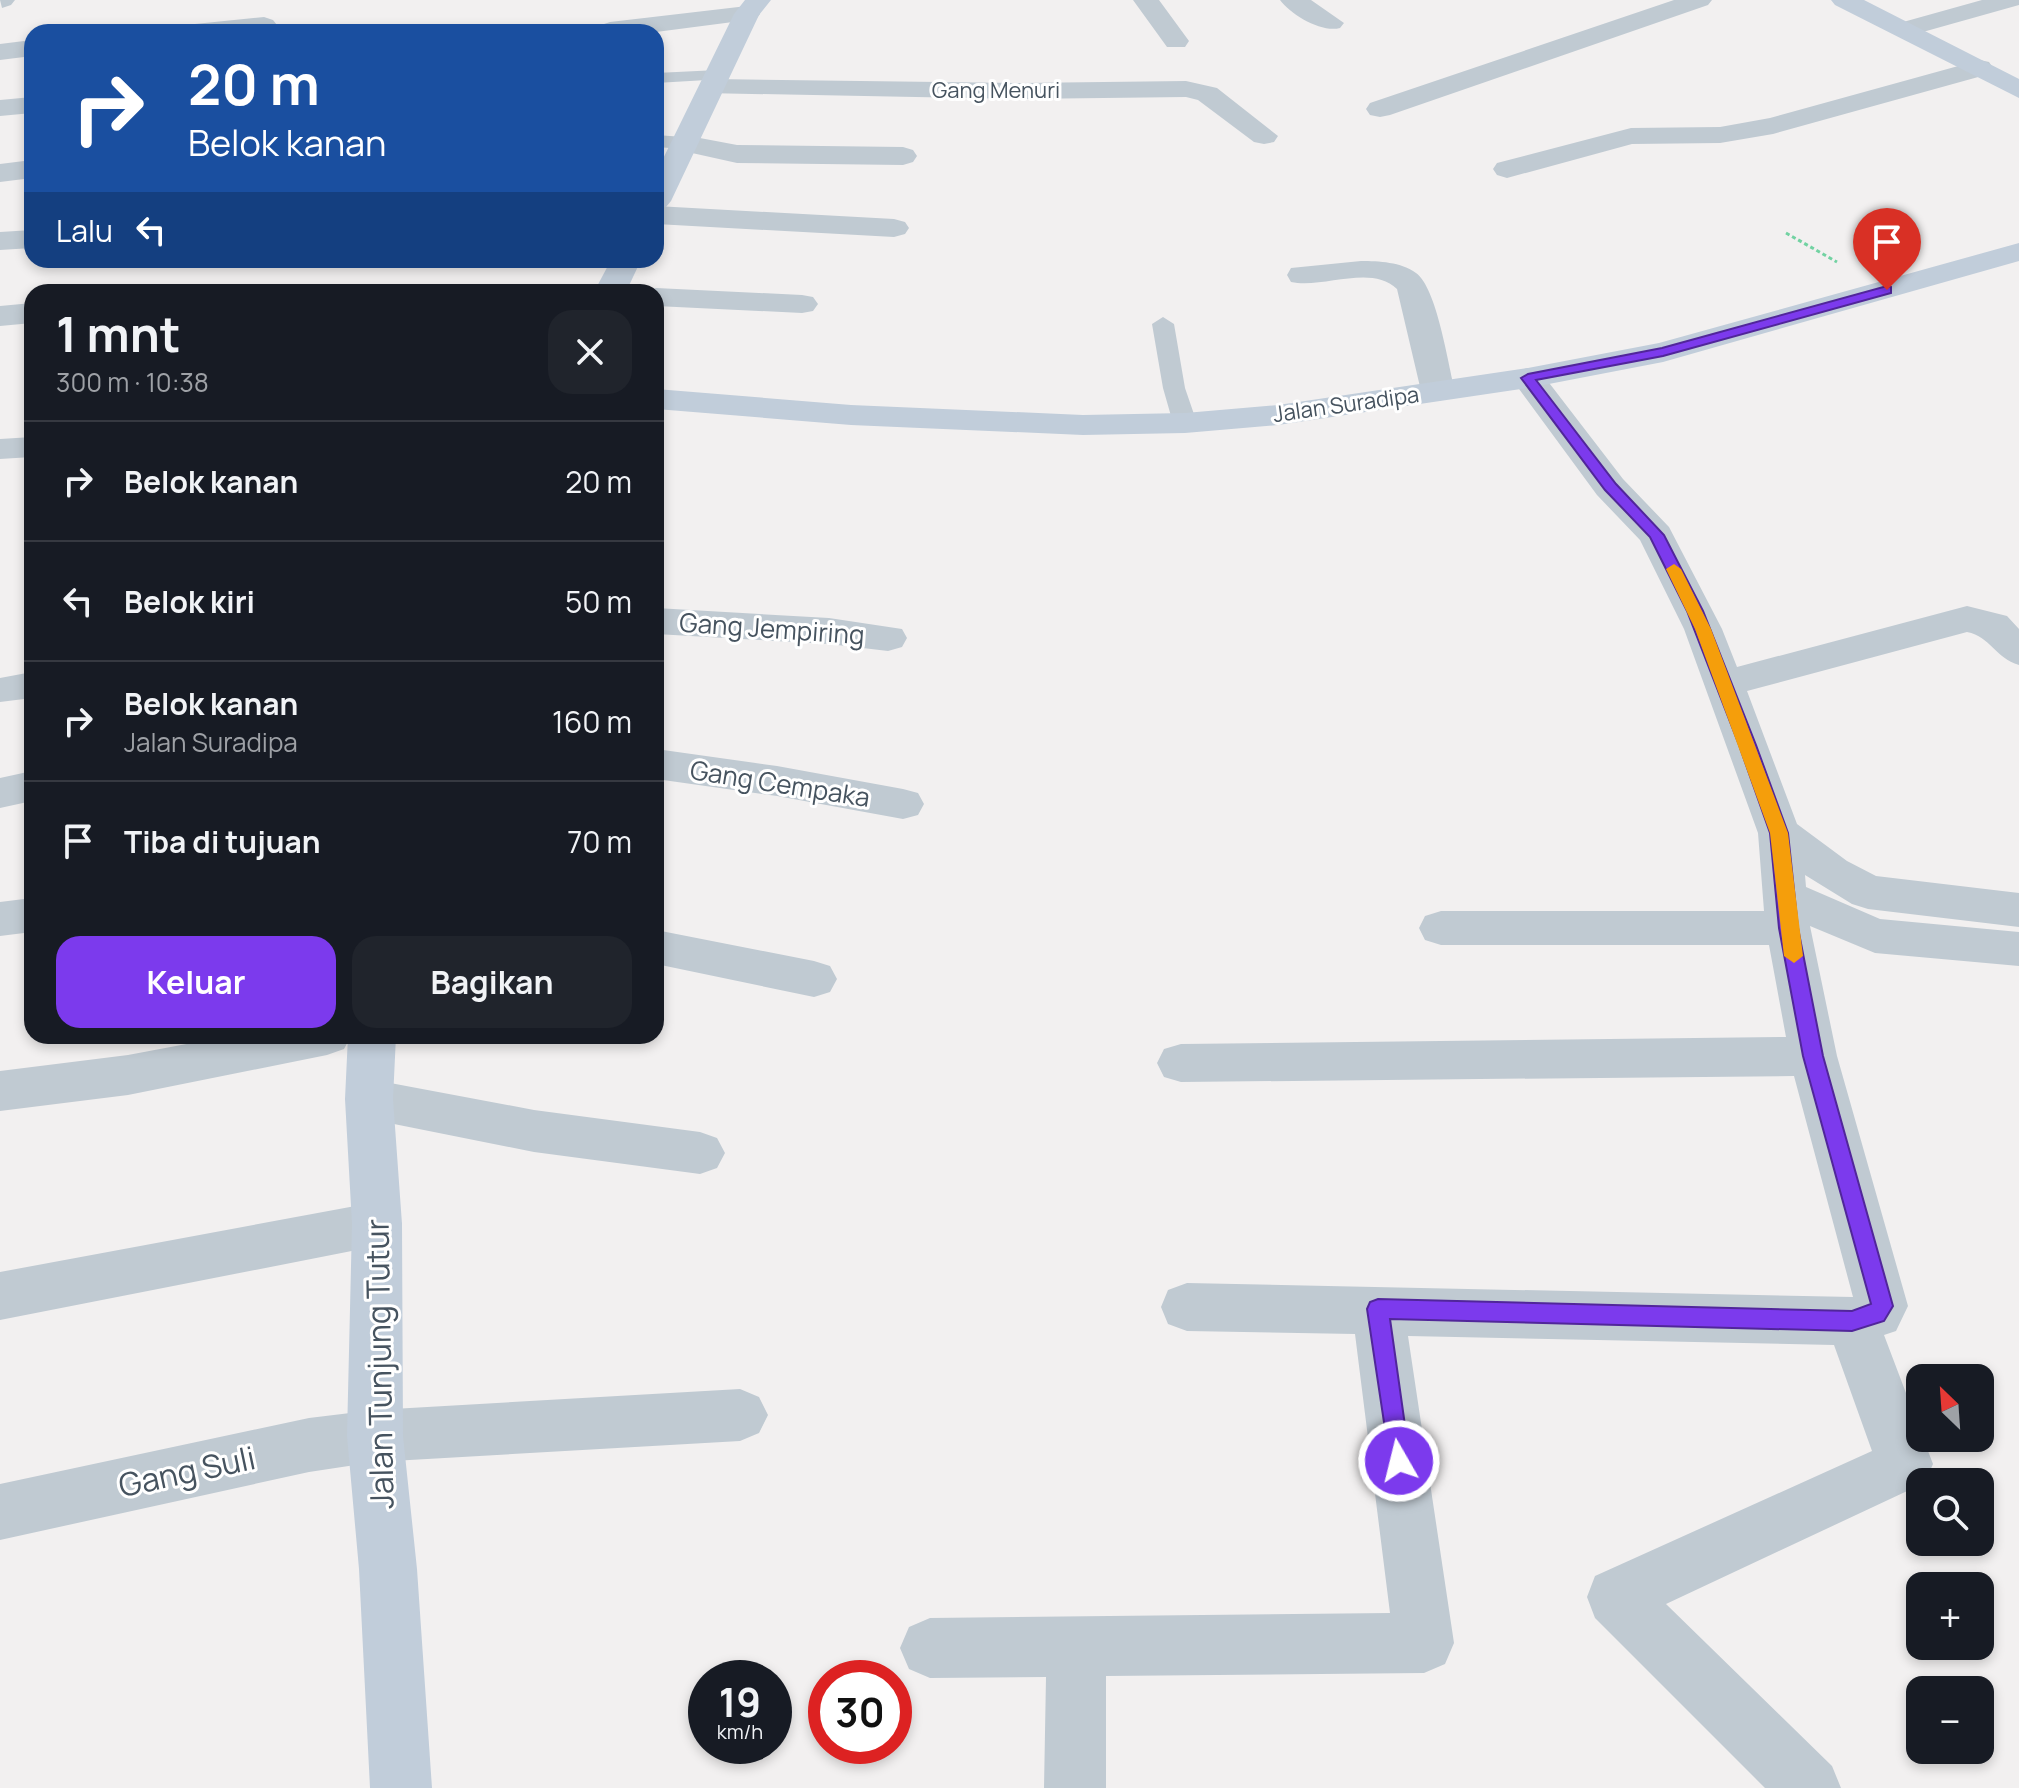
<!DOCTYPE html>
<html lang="id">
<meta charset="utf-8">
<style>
body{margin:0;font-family:Manrope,sans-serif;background:#20242c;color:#f1f3f6;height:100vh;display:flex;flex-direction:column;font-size:30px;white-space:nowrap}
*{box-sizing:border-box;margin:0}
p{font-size:26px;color:#9ea1a6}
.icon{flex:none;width:44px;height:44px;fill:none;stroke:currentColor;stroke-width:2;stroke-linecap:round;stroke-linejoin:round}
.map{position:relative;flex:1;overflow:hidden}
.details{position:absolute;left:24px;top:284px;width:640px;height:760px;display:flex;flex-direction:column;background:#171b24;border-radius:24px;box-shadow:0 4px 12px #0003}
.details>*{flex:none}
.guide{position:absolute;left:24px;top:24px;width:640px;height:244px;border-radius:24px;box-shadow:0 4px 12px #0003;background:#1a4fa0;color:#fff;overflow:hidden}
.needle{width:52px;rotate:335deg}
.fabs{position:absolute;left:1906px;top:1364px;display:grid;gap:16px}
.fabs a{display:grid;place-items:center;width:88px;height:88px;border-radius:16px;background:#171b24;box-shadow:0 4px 12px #0003;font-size:40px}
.speed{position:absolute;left:688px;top:1660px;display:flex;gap:16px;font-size:40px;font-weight:700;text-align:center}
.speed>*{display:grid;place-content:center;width:104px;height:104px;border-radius:50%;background:#171b24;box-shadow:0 4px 12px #0003;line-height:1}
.speed small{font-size:20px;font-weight:400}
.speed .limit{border:12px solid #d22;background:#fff;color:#111}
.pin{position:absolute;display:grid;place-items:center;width:68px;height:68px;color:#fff;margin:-82px -34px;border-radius:50% 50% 50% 0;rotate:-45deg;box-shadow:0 0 8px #0007}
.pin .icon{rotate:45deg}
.me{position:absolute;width:88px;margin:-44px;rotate:352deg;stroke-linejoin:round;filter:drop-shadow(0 0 6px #0008)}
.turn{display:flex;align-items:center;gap:28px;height:168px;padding:0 32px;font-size:36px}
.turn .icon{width:104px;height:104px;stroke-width:2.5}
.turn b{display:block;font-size:56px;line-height:68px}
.then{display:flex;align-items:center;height:76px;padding:0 32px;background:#0003;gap:16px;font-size:30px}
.round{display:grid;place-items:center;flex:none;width:84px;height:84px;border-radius:24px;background:#20242c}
.head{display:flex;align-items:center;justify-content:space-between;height:136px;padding:0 32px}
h1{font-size:48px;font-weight:700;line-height:60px}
.primary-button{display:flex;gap:16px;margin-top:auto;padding:16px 32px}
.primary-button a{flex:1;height:92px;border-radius:24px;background:#7c3aed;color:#fff;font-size:32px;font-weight:700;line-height:92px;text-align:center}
.primary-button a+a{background:#20242c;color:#f1f3f6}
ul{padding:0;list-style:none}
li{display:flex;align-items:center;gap:24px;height:120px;padding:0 32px;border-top:2px solid #363941}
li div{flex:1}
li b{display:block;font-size:30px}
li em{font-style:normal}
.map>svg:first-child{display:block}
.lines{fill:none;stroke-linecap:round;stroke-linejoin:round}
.path{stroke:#72d2a2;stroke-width:3;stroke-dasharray:4 3;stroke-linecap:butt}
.lane{fill:#c0cad2;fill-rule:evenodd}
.street{fill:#c0cad2;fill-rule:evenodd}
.secondary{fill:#c1cdda;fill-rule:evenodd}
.route{fill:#7c3aed;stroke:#51269a;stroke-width:2}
.slow{fill:#f59e0b}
.labels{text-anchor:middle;stroke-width:6;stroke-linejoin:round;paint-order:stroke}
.far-street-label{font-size:22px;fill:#46535f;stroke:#fff}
.street-label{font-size:26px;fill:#46535f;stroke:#fff}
.near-street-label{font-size:32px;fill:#46535f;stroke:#fff}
</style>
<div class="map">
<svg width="2019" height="1788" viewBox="0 0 2019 1788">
<rect width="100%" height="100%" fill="#f2f0f0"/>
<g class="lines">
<path class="path" d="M1786 233 1837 262"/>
<path class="lane" d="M718 70 727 75 724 79 656 83V73Z
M656 135 684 137 694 143 684 149 656 147Z
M1163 317 1174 324 1185 388 1197 423 1193 428H1177L1173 423 1163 388 1152 324Z"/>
<path class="street" d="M0 0H15L11 5 2 8Z
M1133 0H1159L1189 41 1185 47H1167Z
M1280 0H1311L1344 23 1340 28C1322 33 1291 15 1280 0Z
M1674 0H1712L1708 5 1390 115 1380 117 1370 115 1366 109 1370 103Z
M1982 0H2019V5L1905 37 1896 34 1892 29 1896 24Z
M747 6 756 9 760 14 756 19 656 32 597 30 601 25 610 22Z
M264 17 273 20 277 25 273 30 182 32 186 27 195 24Z
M32 40V56L0 60V44Z
M1980 60 1989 62 1993 68 1989 74 1773 134 1720 143 1632 144 1507 178 1497 175 1493 169 1497 163 1631 128 1720 127 1770 118Z
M714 79 1021 83 1186 81 1217 88 1278 136 1274 142 1264 144 1254 142 1198 100 1186 97 1021 99 704 93 701 87 704 81Z
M32 97V113L0 116V100Z
M684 135 737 145 903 147 913 150 917 156 913 162 903 165 737 163 674 149 670 143 674 137Z
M32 160V178L0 182V164Z
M656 206 894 219 905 222 909 228 905 234 894 237 656 224Z
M32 230V248L0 250V232Z
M1361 261C1379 261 1401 262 1416 273 1437 288 1448 364 1455 391L1450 398 1438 401 1426 398 1421 391 1397 289C1371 264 1323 289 1291 282L1287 275 1291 268Z
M656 288 802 295 813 297 818 304 813 311 802 313 656 306V292H644Z
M32 303V323L0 326V306Z
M1528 368 1540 371 1623 479 1669 527 1722 629 1737 667 1967 606 2007 616 2019 629V665C1995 658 1991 637 1967 632L1747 691 1797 824 1847 861 1876 876 2019 893V927L1868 909 1852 904 1805 875 1806 887 1880 919 2019 932V966L1875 953 1810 926 1837 1056 1908 1306 1896 1331 1884 1335 1920 1430V1438H1923L1933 1464 1925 1482H1920V1485L1666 1604 1832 1766 1841 1788H1765L1595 1618 1587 1597 1595 1576 1872 1451 1834 1345 1408 1336 1454 1643 1445 1664 1424 1673 1106 1676V1788H1044L1046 1677 930 1678 909 1669 900 1648 909 1627 930 1618 1390 1613 1355 1334 1187 1331 1168 1324 1161 1307 1168 1290 1187 1283 1853 1297 1794 1076 1181 1082 1164 1077 1157 1063 1164 1049 1181 1044 1786 1037 1769 945H1441L1425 940 1419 928 1425 916 1441 911H1764L1758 833 1684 629 1640 540 1597 495 1511 378 1516 371Z
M32 437V457L0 459V439Z
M656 608 829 618 902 629 907 638 902 647 888 651 829 644 656 634Z
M32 672V698L0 702V678Z
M656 749 777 766 903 789 918 793 924 804 918 815 903 819 777 796 656 779Z
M32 771V801L0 808V778Z
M32 898V932L0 936V902Z
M656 930 814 961 830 966 837 979 830 992 814 997 656 964Z
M229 1036H351L344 1049 327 1055 128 1095 0 1111V1071L128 1055Z
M369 1079 534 1110 700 1132 717 1138 725 1153 717 1168 700 1174 534 1152 369 1119 352 1113 345 1099 352 1085Z
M377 1202 395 1208 402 1224 395 1240 377 1246 0 1320V1272Z
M740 1389 759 1397 768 1415 759 1433 740 1441 375 1462 309 1472 0 1540V1484L309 1418 375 1410Z"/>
<path class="secondary" d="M745 0H771L759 15 671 201 666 207 656 210V173L734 14Z
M1831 0H1864L2019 79V98L1835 5Z
M2019 243V261L1663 362 1528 388 1278 425 1185 433 1083 435 851 425 656 409V389L851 405 1083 415 1185 413 1278 405 1528 368 1659 343Z
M611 260H641L626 292H594Z
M348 1036H396L393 1099 402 1224 403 1436 417 1569 432 1788H370L359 1569 347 1436 352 1224 345 1099Z"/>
</g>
<path class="route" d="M1887 286 1891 287V293L1663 356 1536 380 1616 484 1664 535 1703 611 1756 745 1788 833 1798 928 1823 1056 1893 1306 1884 1321 1852 1331 1390 1319 1410 1461 1407 1469 1399 1472 1391 1469 1367 1309 1370 1302 1378 1299 1852 1311 1871 1304 1803 1056 1779 928 1770 833 1739 745 1687 611 1650 537 1605 490 1521 378 1528 374 1662 348Z"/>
<path class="slow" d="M1674 564 1681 569 1711 629 1788 833 1803 956 1794 963 1784 956 1770 833 1695 629 1666 569Z"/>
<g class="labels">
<g class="far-street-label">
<text x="996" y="98">Gang Menuri</text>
<text transform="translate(1346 404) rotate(-8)" y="8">Jalan Suradipa</text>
</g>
<g class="street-label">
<text transform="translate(772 629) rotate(4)" y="9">Gang Jempiring</text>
<text transform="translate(780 784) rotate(9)" y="9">Gang Cempaka</text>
</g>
<g class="near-street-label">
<text transform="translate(380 1364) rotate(-91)" y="11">Jalan Tunjung Tutur</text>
<text transform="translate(187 1472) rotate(-12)" y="11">Gang Suli</text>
</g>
</g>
</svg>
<div class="fabs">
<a><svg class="needle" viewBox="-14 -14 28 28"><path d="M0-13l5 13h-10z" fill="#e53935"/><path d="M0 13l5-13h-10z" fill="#9ea1a6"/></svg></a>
<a><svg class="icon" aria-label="search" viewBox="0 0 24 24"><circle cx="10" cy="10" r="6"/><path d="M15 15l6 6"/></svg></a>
<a>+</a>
<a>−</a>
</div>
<div class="speed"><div>19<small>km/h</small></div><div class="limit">30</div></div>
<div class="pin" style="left:1887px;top:290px;background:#d93025"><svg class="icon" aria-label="arrive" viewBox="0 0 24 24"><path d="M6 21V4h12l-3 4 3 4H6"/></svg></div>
<svg class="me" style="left:1399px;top:1461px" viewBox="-20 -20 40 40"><circle r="17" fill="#7c3aed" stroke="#fff" stroke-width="3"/><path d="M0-11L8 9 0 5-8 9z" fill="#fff"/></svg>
<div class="guide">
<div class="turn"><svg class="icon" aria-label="right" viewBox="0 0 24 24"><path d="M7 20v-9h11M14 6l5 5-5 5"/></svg><div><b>20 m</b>Belok kanan</div></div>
<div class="then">Lalu<svg class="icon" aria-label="left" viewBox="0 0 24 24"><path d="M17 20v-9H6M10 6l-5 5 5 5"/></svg></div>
</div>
<section class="details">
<div class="head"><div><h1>1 mnt</h1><p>300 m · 10:38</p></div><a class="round"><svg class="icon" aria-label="close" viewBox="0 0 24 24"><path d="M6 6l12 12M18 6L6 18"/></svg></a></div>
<ul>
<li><svg class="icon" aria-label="right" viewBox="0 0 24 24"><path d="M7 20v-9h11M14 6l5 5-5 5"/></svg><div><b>Belok kanan</b></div><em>20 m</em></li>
<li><svg class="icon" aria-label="left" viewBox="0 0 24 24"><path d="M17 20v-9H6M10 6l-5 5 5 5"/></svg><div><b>Belok kiri</b></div><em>50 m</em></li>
<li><svg class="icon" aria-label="right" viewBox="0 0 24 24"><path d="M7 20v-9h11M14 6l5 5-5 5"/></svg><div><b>Belok kanan</b><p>Jalan Suradipa</p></div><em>160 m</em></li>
<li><svg class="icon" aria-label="arrive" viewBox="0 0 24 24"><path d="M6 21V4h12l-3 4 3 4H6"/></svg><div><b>Tiba di tujuan</b></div><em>70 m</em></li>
</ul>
<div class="primary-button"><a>Keluar</a><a>Bagikan</a></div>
</section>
</div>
